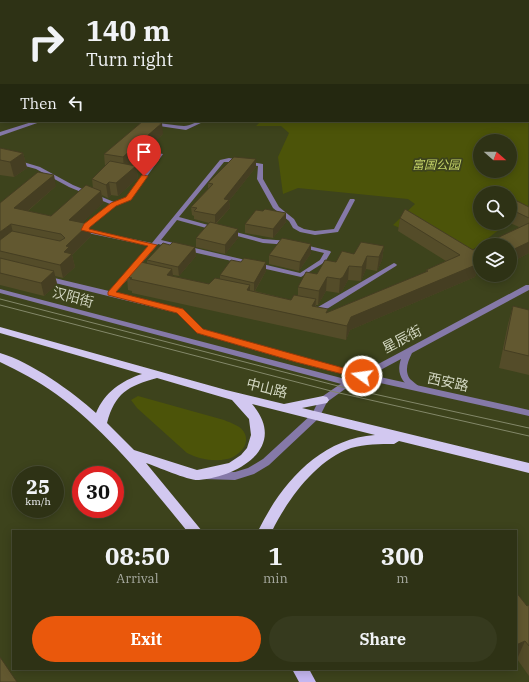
<!DOCTYPE html>
<meta charset="utf-8">
<style>
body{margin:0;font-family:"IBM Plex Serif","Noto Sans SC",serif;background:#363a1e;color:#f1f3f6;height:100vh;display:flex;flex-direction:column;font-size:15px;white-space:nowrap}
*{box-sizing:border-box;margin:0}
p{font-size:13px;color:#a7aaa0}
.icon{flex:none;width:22px;height:22px;fill:none;stroke:currentColor;stroke-width:2;stroke-linecap:round;stroke-linejoin:round}
.map{position:relative;flex:1;overflow:hidden}
.sheet{position:absolute;left:12px;top:530px;width:505px;height:140px;display:flex;flex-direction:column;background:#2e3215;border-radius:0px;box-shadow:0 2px 10px #0003,0 0 0 1px #494d34}
.sheet>*{flex:none}
.banner{position:absolute;left:0px;top:0px;width:529px;height:122px;box-shadow:0 2px 10px #0003,0 0 0 1px #494d34;background:#2e3215;color:#f1f3f6;overflow:hidden}
.needle{width:26px;rotate:110deg}
.tools{position:absolute;left:473px;top:134px;display:grid;gap:8px}
.tools a{display:grid;place-items:center;width:44px;height:44px;border-radius:50%;background:#2e3215;box-shadow:0 2px 10px #0003,0 0 0 1px #494d34;font-size:20px}
.speed{position:absolute;left:12px;top:466px;display:flex;gap:8px;font-size:20px;font-weight:700;text-align:center}
.speed>*{display:grid;place-content:center;width:52px;height:52px;border-radius:50%;background:#2e3215;box-shadow:0 2px 10px #0003,0 0 0 1px #494d34;line-height:1}
.speed small{font-size:10px;font-weight:400}
.speed .limit{border:6px solid #d22;background:#fff;color:#111}
.pin{position:absolute;display:grid;place-items:center;width:34px;height:34px;color:#fff;margin:-41px -17px;border-radius:50% 50% 50% 0;rotate:-45deg;box-shadow:0 0 4px #0007}
.pin .icon{rotate:45deg}
.me{position:absolute;width:44px;margin:-22px;rotate:284deg;stroke-linejoin:round;filter:drop-shadow(0 0 3px #0008)}
.turn{display:flex;align-items:center;gap:14px;height:84px;padding:0 20px;font-size:18px}
.turn .icon{width:52px;height:52px;stroke-width:2.5}
.turn b{display:block;font-size:28px;line-height:34px}
.then{display:flex;align-items:center;height:38px;padding:0 20px;background:#0003;gap:8px;font-size:15px}
.eta{display:flex;justify-content:space-evenly;align-items:center;height:68px;text-align:center}
.eta b{font-size:24px;font-weight:800;line-height:28px}
.action{display:flex;gap:8px;margin-top:auto;padding:8px 20px}
.action a{flex:1;height:46px;border-radius:24px;background:#ea580c;color:#fff;font-size:16px;font-weight:800;line-height:46px;text-align:center}
.action a+a{background:#363a1e;color:#f1f3f6}
.map>svg:first-child{display:block}
.green{fill:#4c5409;fill-rule:evenodd}
.lines{fill:none;stroke-linecap:round;stroke-linejoin:round}
.service{fill:#8579a8;fill-rule:evenodd}
.minor{fill:#8579a8;fill-rule:evenodd}
.tertiary{fill:#8579a8;fill-rule:evenodd}
.primary{fill:#c6b8f2;fill-rule:evenodd}
.trunk{fill:#d2c8f0;fill-rule:evenodd}
.tram{stroke:#838869;stroke-width:1}
.wall{fill:#544c29}
.shaded-wall{fill:#453e22}
.building{fill:#625830;stroke:#453e22}
.route{fill:#ea580c;stroke:#983908}
.labels{text-anchor:middle;stroke-width:3.5;stroke-linejoin:round;paint-order:stroke}
.far-park-label{font-size:12px;font-style:italic;fill:#c2d167;stroke:#3d431c}
.street-label{font-size:14px;fill:#d2d6c1;stroke:#3d431c}
</style>
<div class="map">
<svg width="529" height="682" viewBox="0 0 529 682">
<rect width="100%" height="100%" fill="#3d431c"/>
<path class="green" d="M153 0H529L528 206 510 221V193H480V223H508L467 254 402 229 393 225 415 204 408 199 298 188 283 194 278 157 289 133 281 126H256L261 121H528V1H148ZM480 141H510V171H480Z
M138 396 224 420C231 423 242 426 245 434 250 446 237 457 227 459 213 462 199 459 187 453L137 408 131 400Z"/>
<g class="lines">
<path class="service" d="M83 0H87V1H83Z
M106 0H110V1H106Z"/>
<path class="minor" d="M59 0H63L58 1Z
M0 72H1V76H0Z
M35 121H43L0 136V132Z
M136 121C152 121 168 125 184 126 190 126 196 121 205 121L186 130 139 123Z
M158 153 163 154 130 200 116 205 90 227 89 230 152 243 220 160 229 158 263 164V179L279 207 294 219 298 226 304 229 315 231 334 229 350 199H354L355 200 338 232 315 235 300 232 293 228 289 221 273 208 257 179 258 166 229 162H224L179 217 219 228V230L217 231 177 220 161 240 300 273 320 260 324 253 299 247 298 246 301 244 330 251 331 252 325 262 301 277 158 244 135 271 115 293 183 309 203 329 301 358 362 373 529 410V416L362 379 296 362 197 333 177 313 43 280 42 278 43 276H46L109 291 131 269 149 246 83 232 82 231 85 225 110 204 69 187 36 169 0 159V155L40 167 73 185 114 202 126 198Z
M228 230 263 239 289 241 292 243 289 245 263 243 226 233V231Z
M394 263 396 264 397 265 396 266 322 312H319L308 310 307 308 311 306 318 307Z
M0 289 349 380 353 383 349 386 0 293Z"/>
<path class="tertiary" d="M526 285H529V290L412 353C408 361 404 371 410 379 413 382 417 384 420 388L419 390H413C402 382 396 373 401 359L345 389 327 402 319 418 269 465 254 474 235 480 203 479 201 476 203 473 235 472 248 468 263 459 312 414 320 398 339 385Z"/>
<path class="primary" d="M292 669H309L316 682H299Z"/>
<path class="trunk" d="M0 327 226 390 284 404 323 396 327 397 329 400 327 403 302 408 529 463V473L399 441 394 444C380 444 365 444 351 448 316 460 288 499 272 531H258C281 484 319 439 375 435L252 404C289 447 238 477 199 480 189 481 158 467 146 463L202 531H187C147 482 107 431 56 394 38 381 19 371 0 362V353C31 362 73 392 96 413 105 392 121 381 142 374L0 333ZM157 378 232 400 249 419 251 435 247 448 241 455 229 463 197 470 134 450 107 423C115 393 128 386 157 378Z"/>
<path class="tram" d="M0 299 342 387 529 428
M0 305 335 392 529 436"/>
</g>
<path class="wall" d="M0 0H52L51 1H1V29H0Z
M163 134 130 164 136 166 138 178 118 196 111 195 108 198 102 195 103 203 82 223 89 224 91 236 72 255 75 267 63 278 55 276 57 284 44 296 0 285V203L56 186 28 211 51 216 93 188 92 179 105 166 104 154Z
M0 148 23 153 27 168 14 177 0 175Z
M256 159V167L229 201 230 208 216 224 238 238 225 254 196 247V238L209 223 194 219V216L192 215 191 207 208 189V183Z
M510 205 529 207V253L510 263V245L519 227 510 223Z
M400 218 473 250 480 246V269L477 270 475 277 350 330 346 340 132 293V291L128 290 127 277 147 263V260L170 245 195 247 196 256 179 276 173 275V276L209 284 220 279V275L266 271 255 291 291 300 298 295V287L317 274 336 262 354 254 384 246 382 260 377 271 366 269 361 281 348 280 342 291 339 293 326 291 318 305H316V307L328 312 426 272V270L446 261 398 231Z
M286 222 273 238 245 233V224Z
M311 253 299 271 269 264V255Z
M513 306 529 310V375L499 368 508 324Z
M529 605V676L517 659 527 606Z"/>
<path class="shaded-wall" d="M45 0H52L51 1H44Z
M162 123 163 134 124 169 123 157Z
M23 153 27 168 14 177 10 162Z
M256 159V167L229 201 230 208 215 224V215L224 199Z
M136 166 138 178 118 196 116 183Z
M54 175 56 186 17 220 14 208Z
M109 182 111 195 108 198 106 185Z
M101 191 103 203 72 233 69 220Z
M286 213V222L273 238V229Z
M11 224 14 237 0 247V232Z
M89 224 91 236 72 255 75 267 63 278 60 265 64 252 66 246Z
M238 229V238L225 254V245Z
M529 242V253L510 263V251Z
M311 244V253L299 271 300 262Z
M384 246 382 260 377 271 379 257Z
M195 247 196 256 179 276 178 267Z
M367 256 366 269 361 281 362 267Z
M480 257V269L477 270 475 277 350 330 346 340 347 326 351 317Z
M266 262V271L254 292V283Z
M349 266 348 280 342 291 339 293 340 279Z
M172 269 174 282 168 288 167 275Z
M54 271 57 284 44 296 41 283Z
M327 277 326 291 318 305 319 291Z
M250 285V299L247 290Z
M316 299 315 313 312 320V306Z
M525 641 517 659 516 660V645Z"/>
<path class="building" d="M0 0H45L44 1H0Z
M1 1V22H0V6Z
M143 121H148L162 123 123 157 104 154Z
M0 148 23 153 10 162 0 160Z
M234 157 256 159 224 199 229 200 215 215 194 211 197 208 191 207 213 184 208 183Z
M110 161 136 166 116 183 109 182 106 185 92 179Z
M38 172 54 175 14 208 51 216 86 185 101 191 69 220 89 224 66 246 69 247 64 252 72 254 60 265 0 251V240L12 231 60 241 65 238 61 234 11 224 0 232V203Z
M513 199 529 207V218L510 209V205Z
M265 209 286 213 273 229 245 224 256 210 263 211Z
M405 209 473 250 480 246V257L472 260 478 264 351 317 347 326 130 279 132 278 127 277 141 262 172 269 167 275 209 284 215 278 250 285 247 290 291 300 294 295 316 299 312 306 328 309 326 313 428 271 426 270 460 255 400 218Z
M210 222 238 229 225 245 196 238Z
M529 223V242L510 251V245H482Z
M282 238 311 244 300 262 269 255Z
M173 242 195 247 178 267 147 260 163 243 170 245Z
M361 242 384 246 379 257 367 256 362 267 349 266 343 277 340 279 327 277 319 291 298 287 306 272 317 274 325 260 336 262 342 251 354 254Z
M0 258 54 271 41 283 0 273Z
M244 258 266 262 254 283 220 275 231 260 241 262Z
M513 306 529 310V356L504 350Z
M516 592 527 606 529 605V646L525 641 516 645Z
M0 657 17 682H0Z"/>
<path class="route" d="M142 175 148 176 131 200 116 206 90 227 89 229 157 245 116 292 183 309 203 329 365 374 367 376 365 378 362 379 296 362 197 333 177 313 108 295V292L148 246 81 230 84 224 111 203 126 197Z"/>
<g class="labels">
<g class="far-park-label">
<text x="436" y="169">富国公园</text>
</g>
<g class="street-label">
<text transform="translate(73 297) rotate(15)" y="5">汉阳街</text>
<text transform="translate(402 339) rotate(-28)" y="5">星辰街</text>
<text transform="translate(448 382) rotate(12)" y="5">西安路</text>
<text transform="translate(267 388) rotate(14)" y="5">中山路</text>
</g>
</g>
</svg>
<div class="tools">
<a><svg class="needle" viewBox="-14 -14 28 28"><path d="M0-13l5 13h-10z" fill="#e53935"/><path d="M0 13l5-13h-10z" fill="#a7aaa0"/></svg></a>
<a><svg class="icon" aria-label="search" viewBox="0 0 24 24"><circle cx="10" cy="10" r="6"/><path d="M15 15l6 6"/></svg></a>
<a><svg class="icon" aria-label="layers" viewBox="0 0 24 24"><path d="M12 4l9 5-9 5-9-5zM3 14l9 5 9-5"/></svg></a>
</div>
<div class="speed"><div>25<small>km/h</small></div><div class="limit">30</div></div>
<div class="pin" style="left:144px;top:176px;background:#d93025"><svg class="icon" aria-label="arrive" viewBox="0 0 24 24"><path d="M6 21V4h12l-3 4 3 4H6"/></svg></div>
<svg class="me" style="left:362px;top:376px" viewBox="-20 -20 40 40"><circle r="17" fill="#ea580c" stroke="#fff" stroke-width="3"/><path d="M0-11L8 9 0 5-8 9z" fill="#fff"/></svg>
<div class="banner">
<div class="turn"><svg class="icon" aria-label="right" viewBox="0 0 24 24"><path d="M7 20v-9h11M14 6l5 5-5 5"/></svg><div><b>140 m</b>Turn right</div></div>
<div class="then">Then<svg class="icon" aria-label="left" viewBox="0 0 24 24"><path d="M17 20v-9H6M10 6l-5 5 5 5"/></svg></div>
</div>
<section class="sheet">
<div class="eta">
<div><b>08:50</b><p>Arrival</p></div>
<div><b>1</b><p>min</p></div>
<div><b>300</b><p>m</p></div>
</div>
<div class="action"><a>Exit</a><a>Share</a></div>
</section>
</div>
